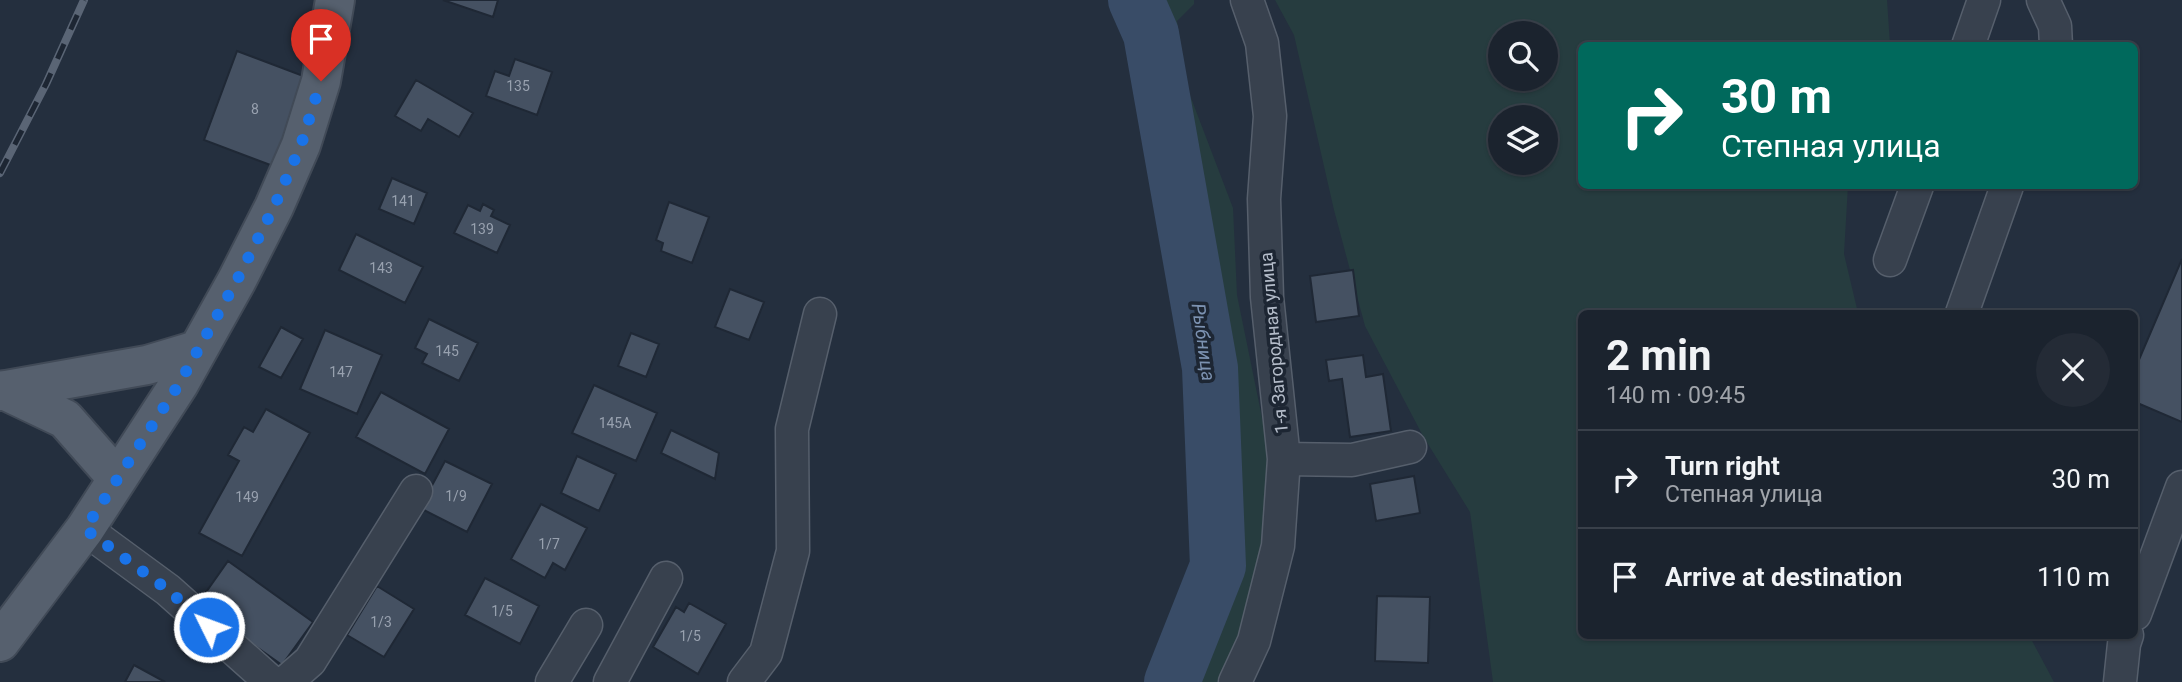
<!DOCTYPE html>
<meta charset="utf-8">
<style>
body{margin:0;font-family:Roboto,sans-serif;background:#242b36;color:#f1f3f6;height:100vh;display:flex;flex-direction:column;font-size:26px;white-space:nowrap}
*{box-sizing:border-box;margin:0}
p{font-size:23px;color:#a0a4aa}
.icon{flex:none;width:38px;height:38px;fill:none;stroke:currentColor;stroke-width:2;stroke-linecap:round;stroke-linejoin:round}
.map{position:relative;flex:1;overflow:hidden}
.sheet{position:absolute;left:1578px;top:310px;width:560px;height:329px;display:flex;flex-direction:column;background:#1b232e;border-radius:10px;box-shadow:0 2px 5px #0004,0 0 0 2px #39404a}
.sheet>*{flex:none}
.banner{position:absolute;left:1578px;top:42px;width:560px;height:147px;border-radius:10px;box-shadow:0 2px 5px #0004,0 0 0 2px #39404a;background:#00695c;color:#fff;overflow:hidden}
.tools{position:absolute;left:1488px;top:21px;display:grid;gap:14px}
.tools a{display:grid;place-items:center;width:70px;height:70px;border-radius:50%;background:#1b232e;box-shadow:0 2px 5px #0004,0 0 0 2px #39404a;font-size:35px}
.pin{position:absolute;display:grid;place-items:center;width:60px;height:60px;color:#fff;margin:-72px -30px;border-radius:50% 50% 50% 0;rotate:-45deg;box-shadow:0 0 7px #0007}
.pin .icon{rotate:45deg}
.me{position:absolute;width:77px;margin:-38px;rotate:312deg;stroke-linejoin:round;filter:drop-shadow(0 0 5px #0008)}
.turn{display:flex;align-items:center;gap:24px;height:147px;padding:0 28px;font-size:32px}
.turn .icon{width:91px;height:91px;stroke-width:2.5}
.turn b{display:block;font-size:49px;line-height:60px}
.round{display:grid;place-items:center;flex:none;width:74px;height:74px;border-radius:37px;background:#242b36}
.overview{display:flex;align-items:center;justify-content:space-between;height:119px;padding:0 28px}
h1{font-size:42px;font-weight:700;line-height:52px}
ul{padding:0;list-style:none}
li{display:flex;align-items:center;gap:21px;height:98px;padding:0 28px;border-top:2px solid #39404a}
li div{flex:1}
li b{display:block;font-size:26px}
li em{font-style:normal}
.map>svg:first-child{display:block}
.green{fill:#263c3f;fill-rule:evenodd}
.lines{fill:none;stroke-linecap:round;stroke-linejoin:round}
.river{stroke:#394c67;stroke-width:56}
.building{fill:#455162;stroke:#1f2835;stroke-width:2}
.minor-casing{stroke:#565f6c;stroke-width:35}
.major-casing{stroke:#414a57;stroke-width:42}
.minor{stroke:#38414e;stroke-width:32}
.major{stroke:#56606e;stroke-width:38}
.rail-casing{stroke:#5a6575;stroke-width:8}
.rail{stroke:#1d2633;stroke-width:5;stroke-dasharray:16;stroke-linecap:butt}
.route{stroke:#1a73e8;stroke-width:12;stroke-dasharray:0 21.6}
.labels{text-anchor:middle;stroke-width:7;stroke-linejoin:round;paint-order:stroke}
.number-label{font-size:14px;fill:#98a1af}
.street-label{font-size:18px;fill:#b4bcc9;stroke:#1d2633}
.water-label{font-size:19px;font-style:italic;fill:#7c92b1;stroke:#1d2633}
</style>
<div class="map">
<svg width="2182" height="682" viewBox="0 0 2182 682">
<rect width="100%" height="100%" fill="#242f3e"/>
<path class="green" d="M1156 0H1194V4L1177 21 1188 90 1233 208 1237 295 1269 452 1265 550 1242 639 1221 682H1189L1229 575 1235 478 1221 393 1223 342 1205 194 1167 64 1160 8Z
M1275 0H1887L1890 45 1582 46V186H1848L1844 254 1858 313H1582V635H2029L2054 682H1493L1470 512 1423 436 1365 326 1334 210 1294 35ZM1500 33H1545V79H1500ZM1500 117H1545V163H1500Z"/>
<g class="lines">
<path class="river" d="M1136 0 1151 34 1210 368 1218 566 1172 682"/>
</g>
<path class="building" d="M443 0H498L493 17Z
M237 51 306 77 273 166 204 140Z
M515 59 552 72 537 115 486 96 495 71 509 76Z
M416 80 473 113 459 137 428 119 421 131 395 116Z
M392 178 427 193 414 224 379 209Z
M669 202 709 217 692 263 661 251 663 243 656 240Z
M483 204 494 210 491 216 510 225 497 253 454 233 468 205 480 211Z
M356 234 423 267 405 303 339 270Z
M2182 259V422L2135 402V369Z
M1353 270 1359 316 1316 322 1310 276Z
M730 289 764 302 749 340 715 327Z
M429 319 478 343 459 381 422 363 427 354 415 348Z
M281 327 303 339 281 378 259 367Z
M325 330 382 355 357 414 300 389Z
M631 333 659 344 646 377 618 366Z
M1363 355 1366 377 1383 374 1391 431 1350 437 1342 379 1329 381 1326 360Z
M594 385 657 413 636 461 572 433Z
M381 392 449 429 425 474 356 437Z
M266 409 310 433 242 556 199 533 239 461 228 455 244 427 253 432Z
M671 430 719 453 715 479 661 453Z
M577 456 616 474 599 511 561 493Z
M445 461 492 484 467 532 420 508Z
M1414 476 1420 513 1376 521 1370 484Z
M541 504 587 528 565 570 553 563 545 578 511 559Z
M228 561 313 622 282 665 197 605Z
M485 578 539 606 520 644 465 615Z
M377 586 414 609 384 657 347 635Z
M1377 596 1430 597 1428 663 1375 661Z
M689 603 726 624 698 674 653 647 676 607 684 612Z
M134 665 165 682H125Z"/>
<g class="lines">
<g class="minor-casing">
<path id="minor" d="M2043 0 2055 26 2056 46
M1968 46 1984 0
M1890 260 1917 186
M1962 313 2007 186
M1284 459 1352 460 1410 447
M85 529 168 590 271 682
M2135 614 2182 487
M286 682 310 661 416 491
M552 682 586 625
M610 682 666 578
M744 682 766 653 793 551 792 429 820 314
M1235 682 1254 641 1278 546 1284 459 1267 297 1264 199 1270 116 1262 43 1247 0
M2120 682 2124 644 2127 635"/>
</g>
<g class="major-casing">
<path id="major" d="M4 390 65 419 117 478
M0 391 147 365 197 350
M0 642 85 529 179 384 237 280 274 207 301 145 321 81 335 0"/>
</g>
<use href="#minor" class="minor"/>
<use href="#major" class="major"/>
<g class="rail-casing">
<path id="rail" d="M0 173 46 84 84 0"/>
</g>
<use href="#rail" class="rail"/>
</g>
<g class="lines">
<path class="route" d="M209 627 168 590 85 529 179 384 237 280 274 207 301 145 321 81"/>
</g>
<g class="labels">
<g class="number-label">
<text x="518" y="91">135</text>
<text x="255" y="114">8</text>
<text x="403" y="206">141</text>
<text x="482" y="234">139</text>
<text x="381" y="273">143</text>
<text x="447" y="356">145</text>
<text x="341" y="377">147</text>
<text x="615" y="428">145А</text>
<text x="456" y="501">1/9</text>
<text x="247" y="502">149</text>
<text x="549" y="549">1/7</text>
<text x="502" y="616">1/5</text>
<text x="381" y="627">1/3</text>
<text x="690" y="641">1/5</text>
</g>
<g class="street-label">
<text transform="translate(1274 343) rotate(-95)" y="6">1-я Загородная улица</text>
</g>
<g class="water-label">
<text transform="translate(1204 342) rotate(82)" y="7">Рыбница</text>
</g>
</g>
</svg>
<div class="tools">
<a><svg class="icon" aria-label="search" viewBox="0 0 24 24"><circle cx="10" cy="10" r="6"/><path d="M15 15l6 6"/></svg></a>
<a><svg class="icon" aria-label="layers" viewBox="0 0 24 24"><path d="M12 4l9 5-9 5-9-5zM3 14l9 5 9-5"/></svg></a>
</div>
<div class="pin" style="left:321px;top:81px;background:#d93025"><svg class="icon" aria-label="arrive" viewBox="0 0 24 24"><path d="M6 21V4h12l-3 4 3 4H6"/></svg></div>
<svg class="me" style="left:209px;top:627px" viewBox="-20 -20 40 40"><circle r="17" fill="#1a73e8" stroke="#fff" stroke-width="3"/><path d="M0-11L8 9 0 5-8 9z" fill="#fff"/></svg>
<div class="banner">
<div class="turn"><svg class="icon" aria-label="right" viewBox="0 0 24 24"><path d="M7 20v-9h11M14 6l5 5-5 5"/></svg><div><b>30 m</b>Степная улица</div></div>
</div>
<section class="sheet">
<div class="overview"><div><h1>2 min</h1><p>140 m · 09:45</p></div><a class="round"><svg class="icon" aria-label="close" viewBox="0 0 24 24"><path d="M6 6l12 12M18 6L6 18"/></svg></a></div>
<ul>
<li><svg class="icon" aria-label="right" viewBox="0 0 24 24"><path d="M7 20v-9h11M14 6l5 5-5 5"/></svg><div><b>Turn right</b><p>Степная улица</p></div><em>30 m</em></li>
<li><svg class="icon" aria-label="arrive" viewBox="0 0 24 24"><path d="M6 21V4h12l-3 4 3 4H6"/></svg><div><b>Arrive at destination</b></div><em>110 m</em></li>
</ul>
</section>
</div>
